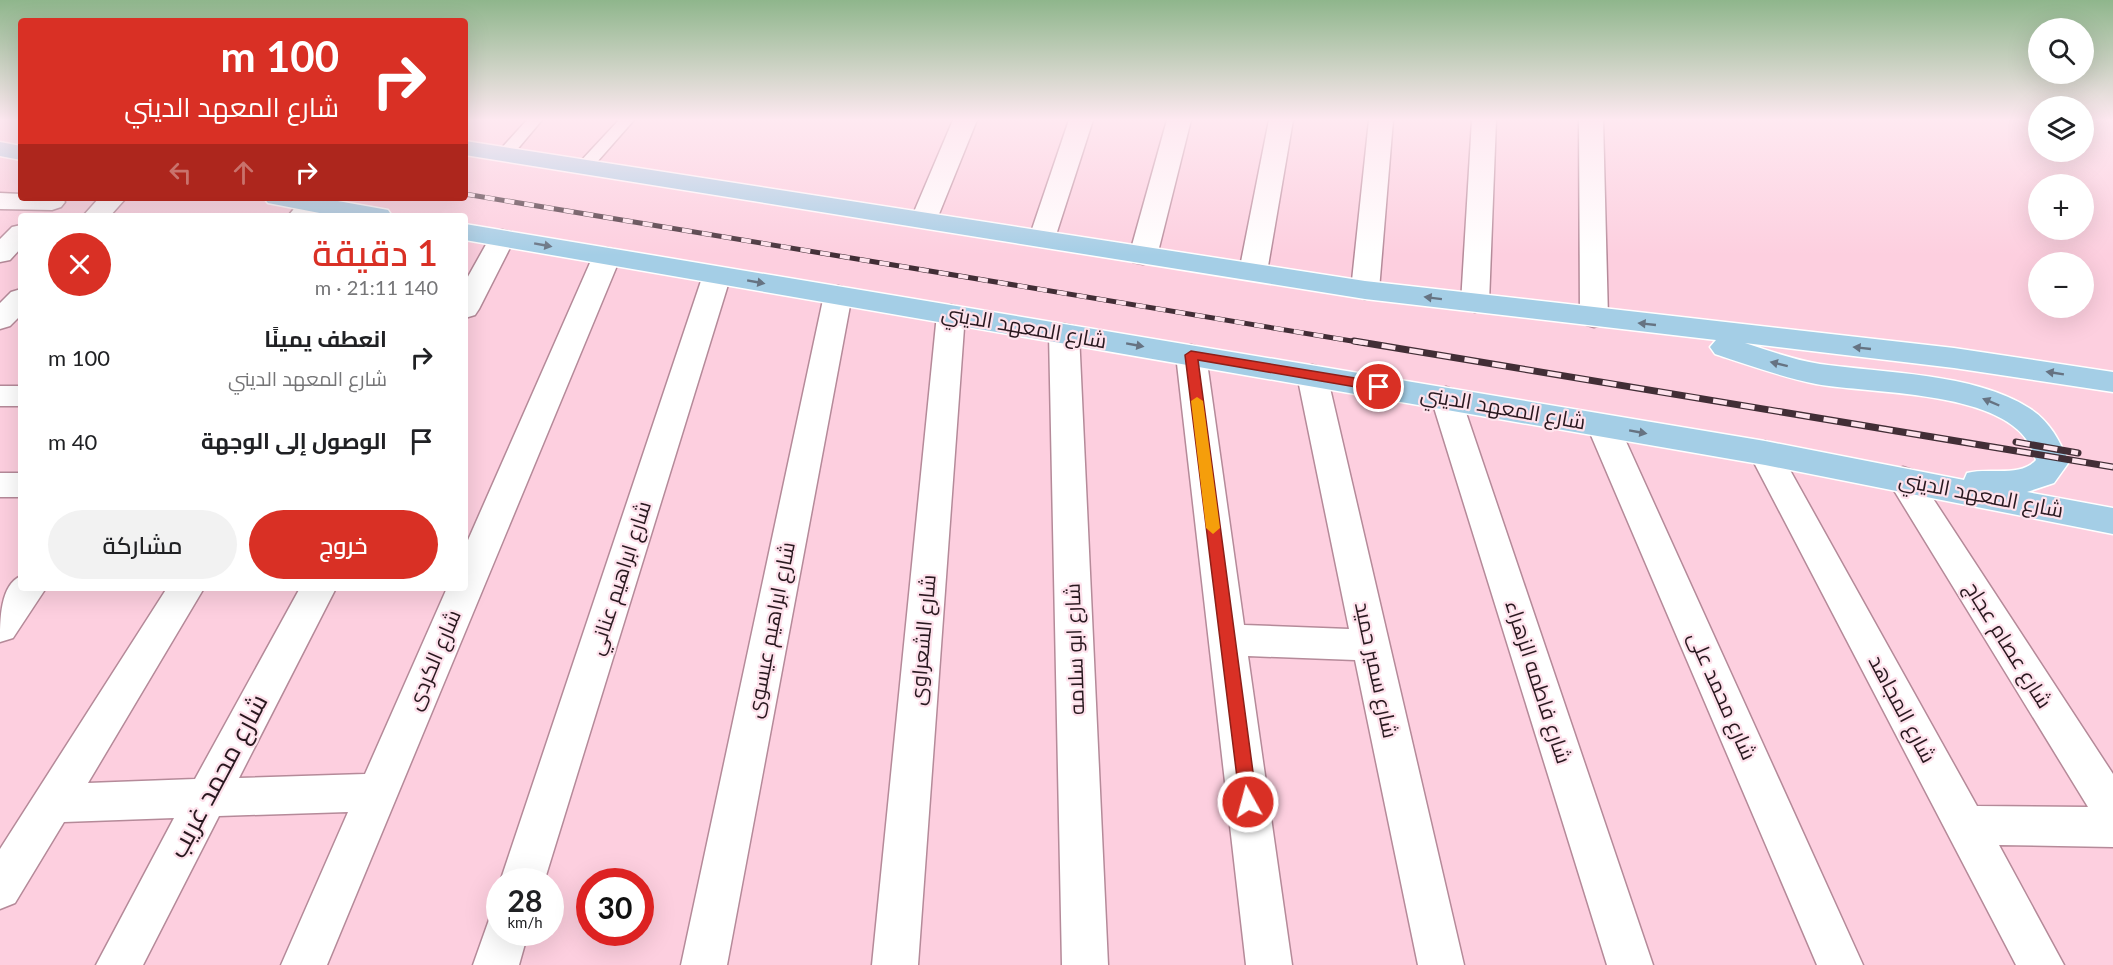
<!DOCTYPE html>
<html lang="ar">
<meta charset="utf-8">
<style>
body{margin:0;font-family:Lato,Cairo,sans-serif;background:#f2f2f2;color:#202124;direction:rtl;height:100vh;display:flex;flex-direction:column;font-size:22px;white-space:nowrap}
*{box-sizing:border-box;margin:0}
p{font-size:20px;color:#757577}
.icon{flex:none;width:33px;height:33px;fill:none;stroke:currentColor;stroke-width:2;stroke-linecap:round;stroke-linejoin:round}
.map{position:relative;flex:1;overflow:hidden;direction:ltr}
.details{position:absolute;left:18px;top:213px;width:450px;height:378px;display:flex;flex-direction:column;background:#fff;border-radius:6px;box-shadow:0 6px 24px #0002;direction:rtl}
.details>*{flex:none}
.guide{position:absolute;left:18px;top:18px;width:450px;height:183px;border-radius:6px;box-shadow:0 6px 24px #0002;direction:rtl;background:#d93025;color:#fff;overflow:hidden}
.controls{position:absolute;left:2028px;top:18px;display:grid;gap:12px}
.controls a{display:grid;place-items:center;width:66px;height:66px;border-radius:50%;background:#fff;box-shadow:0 6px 24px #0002;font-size:30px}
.speed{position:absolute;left:486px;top:868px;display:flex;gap:12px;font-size:30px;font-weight:700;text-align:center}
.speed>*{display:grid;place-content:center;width:78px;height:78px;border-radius:50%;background:#fff;box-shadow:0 6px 24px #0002;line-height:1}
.speed small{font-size:15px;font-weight:400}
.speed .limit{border:9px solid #d22;background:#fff;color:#111}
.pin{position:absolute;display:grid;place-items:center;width:51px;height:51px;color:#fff;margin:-26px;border:3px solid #fff;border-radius:50%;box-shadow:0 2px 6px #0007}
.me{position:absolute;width:66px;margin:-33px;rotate:353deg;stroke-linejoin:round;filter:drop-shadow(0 0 4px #0008)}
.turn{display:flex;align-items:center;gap:21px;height:126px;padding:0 30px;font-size:27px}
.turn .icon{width:78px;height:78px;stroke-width:2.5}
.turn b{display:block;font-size:42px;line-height:51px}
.lanes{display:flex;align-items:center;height:57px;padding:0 30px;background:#0003;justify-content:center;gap:30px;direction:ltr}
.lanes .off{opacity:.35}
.round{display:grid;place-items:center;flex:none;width:63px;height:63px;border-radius:32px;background:#f2f2f2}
.headline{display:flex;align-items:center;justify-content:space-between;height:102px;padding:0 30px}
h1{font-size:36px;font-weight:600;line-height:45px;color:#d93025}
.primary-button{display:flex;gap:12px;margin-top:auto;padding:12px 30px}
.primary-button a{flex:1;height:69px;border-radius:36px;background:#d93025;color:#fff;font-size:24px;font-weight:600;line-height:69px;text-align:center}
.primary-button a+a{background:#f2f2f2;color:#202124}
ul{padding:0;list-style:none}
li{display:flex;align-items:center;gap:18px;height:84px;padding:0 30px}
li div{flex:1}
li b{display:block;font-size:22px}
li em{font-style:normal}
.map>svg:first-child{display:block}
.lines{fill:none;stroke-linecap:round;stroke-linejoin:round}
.lane-casing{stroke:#b58a99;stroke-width:3}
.street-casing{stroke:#b58a99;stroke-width:3}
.primary-casing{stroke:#fff;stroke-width:3}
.lane{fill:#fff;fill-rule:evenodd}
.street{fill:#fff;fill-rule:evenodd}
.primary{fill:#a4cee6;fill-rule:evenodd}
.rail-far1-casing{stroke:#422e36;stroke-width:5}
.rail-casing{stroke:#422e36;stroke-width:7}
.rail-far1{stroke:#fee2ec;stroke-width:4;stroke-dasharray:10;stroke-linecap:butt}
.rail{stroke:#fee2ec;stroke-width:4.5;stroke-dasharray:14;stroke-linecap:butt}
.oneway{fill:#667382}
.route{fill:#d93025;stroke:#8d1f18;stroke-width:1.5}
.slow{fill:#f59e0b}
.labels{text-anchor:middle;stroke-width:4.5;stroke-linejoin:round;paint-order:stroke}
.street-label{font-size:21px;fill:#29181f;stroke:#fee2ec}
.near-street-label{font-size:26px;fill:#29181f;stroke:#fee2ec}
</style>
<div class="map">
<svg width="2113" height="965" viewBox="0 0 2113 965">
<rect width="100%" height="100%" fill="#fdcfdf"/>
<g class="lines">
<g class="lane-casing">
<path id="lane" d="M527 120H542L510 158H498L496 155 498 152Z
M619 120H634L590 170H578L576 167 578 164Z"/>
</g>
<g class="street-casing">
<path id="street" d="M953 120H977L937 219 933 225 924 227 915 225 911 219Z
M1069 120H1093L1055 238 1051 244 1042 246 1033 244 1029 238Z
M1167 120H1191L1157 256 1153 262 1143 264 1133 262 1129 256Z
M1269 120H1293L1267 272 1263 278 1253 280 1243 278 1239 272Z
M1369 120H1393L1379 290 1375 296 1365 299 1355 296 1351 290Z
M1472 120H1496L1489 303 1485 309 1475 312 1465 309 1461 303Z
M1579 120H1603L1608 318 1604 324 1594 327 1584 324 1580 318Z
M0 193 21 194V198H62L65 202 61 207 52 210 0 209Z
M99 198H126L110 216H83Z
M303 198 319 199 323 204 314 216H288Z
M21 225V248L10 260 0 262V239L12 227Z
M502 230 511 232 515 238 479 309 475 315 465 318V282L493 232Z
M607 248 617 250 621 256 327 965H281L348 812 219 816 143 965H96L174 818 64 822 15 903 0 909V849L167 588H204L88 783 195 779 300 588H336L239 778 365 774 447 588H465V547L593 256 597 250Z
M717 267 727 269 731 275 544 882H500L703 275 707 269Z
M838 286 848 289 852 295 727 965H681L824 295 828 289Z
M21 289V315L10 326 0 329V303L11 292Z
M951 305 961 308 965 314 918 965H872L937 314 941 308Z
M1064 324 1074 326 1079 333 1108 965H1062L1049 333 1054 326Z
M1191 345 1201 348 1206 355 1244 625 1349 629 1297 375 1301 368 1312 365 1323 368 1327 375 1464 965H1418L1355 660 1248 656 1292 965H1246L1176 355 1181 348Z
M0 386H21V406H0Z
M1446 387 1457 391 1461 398 1653 965H1607L1431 398 1435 391Z
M1603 415 1614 418 1619 426 1863 965H1817L1587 426 1592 418Z
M1765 441 1776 445 1977 806 2088 807 1887 479 1891 471 1903 467 1915 471 2113 774V847L1999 845 2064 965H2016L1749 453 1754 445Z
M0 473H21V497H0Z
M21 576V588H46L13 638 0 642C0 620 0 585 21 576Z
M500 913V933H528L519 965H473L490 917Z"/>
</g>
<g class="primary-casing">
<path id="primary" d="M465 141 1365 281 1954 348 2113 372V392L1954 368 1745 343C1770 351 1794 360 1820 364 1883 373 1975 373 2029 408 2050 421 2059 440 2069 462L2054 483 2027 492 2113 508V534L1765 465 465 240V224L1765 441 1964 480 1967 473C1989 467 2020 478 2036 460 2034 455 2032 448 2029 443 1997 390 1871 394 1816 384 1782 377 1748 365 1715 354L1710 347 1716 340 1365 299 465 155Z
M0 142 21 146V160L0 156Z
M264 198H321L388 210 392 216H335L268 203Z"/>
</g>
<use href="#lane" class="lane"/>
<use href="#street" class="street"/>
<use href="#primary" class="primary"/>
<g class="rail-far1-casing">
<path id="rail-far1" d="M465 194 1364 343"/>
</g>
<g class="rail-casing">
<path id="rail" d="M1354 341 2113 467
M2016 442 2078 453"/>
</g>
<use href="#rail-far1" class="rail-far1"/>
<use href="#rail" class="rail"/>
</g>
<defs><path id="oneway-solid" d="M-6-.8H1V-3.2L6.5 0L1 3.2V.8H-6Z" transform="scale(1.5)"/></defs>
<g class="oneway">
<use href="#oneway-solid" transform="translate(543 245) rotate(10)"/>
<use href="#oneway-solid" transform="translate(756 282) rotate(10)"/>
<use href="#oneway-solid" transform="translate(1433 298) rotate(-173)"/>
<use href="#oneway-solid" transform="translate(1647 324) rotate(-174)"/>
<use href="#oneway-solid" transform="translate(1135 345) rotate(10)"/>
<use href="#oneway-solid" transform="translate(1862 348) rotate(-174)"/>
<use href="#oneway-solid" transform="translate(1779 364) rotate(-166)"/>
<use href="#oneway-solid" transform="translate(2055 373) rotate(-171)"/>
<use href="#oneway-solid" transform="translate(1991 402) rotate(-157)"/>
<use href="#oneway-solid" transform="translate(1638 432) rotate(10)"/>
</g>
<linearGradient id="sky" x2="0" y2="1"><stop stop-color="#8fb68c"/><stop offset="0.47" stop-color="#fee9f1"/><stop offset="1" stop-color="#fee9f1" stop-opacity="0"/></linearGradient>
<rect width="2113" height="255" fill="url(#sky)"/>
<path class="route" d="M1191 351 1379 382 1385 387 1379 391 1198 360 1257 802 1254 808 1248 810 1242 808 1240 802 1185 355Z"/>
<path class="slow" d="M1197 397 1203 401 1220 528 1213 534 1206 528 1191 401Z"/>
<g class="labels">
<g class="street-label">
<text transform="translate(1024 327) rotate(10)" y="7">شارع المعهد الديني</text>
<text transform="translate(1503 408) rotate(10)" y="7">شارع المعهد الديني</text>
<text transform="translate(1981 495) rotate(11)" y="7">شارع المعهد الديني</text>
<text transform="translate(620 578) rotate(-72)" y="7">شارع ابراهيم عناني</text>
<text transform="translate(771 630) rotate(-79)" y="7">شارع ابراهيم عيسوى</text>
<text transform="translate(923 640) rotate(-85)" y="7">شارع الشعراوى</text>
<text transform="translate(2008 645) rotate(58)" y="7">شارع عصام عجاج</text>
<text transform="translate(1075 649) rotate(-92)" y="7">شارع ابو سلامه</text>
<text transform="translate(434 660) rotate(-67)" y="7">شارع الكردى</text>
<text transform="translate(1376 670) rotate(78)" y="7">شارع سمير حميد</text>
<text transform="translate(1538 682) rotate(72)" y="7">شارع فاطمه الزهراء</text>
<text transform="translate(1722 696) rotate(66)" y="7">شارع محمد على</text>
<text transform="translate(1902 709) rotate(62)" y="7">شارع المجاهد</text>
</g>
<g class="near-street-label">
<text transform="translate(218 776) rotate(-62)" y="9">شارع محمد غريب</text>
</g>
</g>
</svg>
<div class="controls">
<a><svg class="icon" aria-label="search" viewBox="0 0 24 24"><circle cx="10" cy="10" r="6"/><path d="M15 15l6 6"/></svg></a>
<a><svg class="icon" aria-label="layers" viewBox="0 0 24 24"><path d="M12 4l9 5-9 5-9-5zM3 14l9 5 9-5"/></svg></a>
<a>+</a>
<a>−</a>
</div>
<div class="speed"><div>28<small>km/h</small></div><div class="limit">30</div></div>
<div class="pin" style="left:1379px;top:387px;background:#d93025"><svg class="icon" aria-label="arrive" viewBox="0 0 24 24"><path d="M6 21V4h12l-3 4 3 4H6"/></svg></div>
<svg class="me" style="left:1248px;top:802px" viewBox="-20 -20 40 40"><circle r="17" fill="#d93025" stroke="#fff" stroke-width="3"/><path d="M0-11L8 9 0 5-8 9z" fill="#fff"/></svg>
<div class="guide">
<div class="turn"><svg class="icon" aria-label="right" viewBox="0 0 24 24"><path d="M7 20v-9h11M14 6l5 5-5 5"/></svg><div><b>100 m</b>شارع المعهد الديني</div></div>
<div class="lanes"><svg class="icon off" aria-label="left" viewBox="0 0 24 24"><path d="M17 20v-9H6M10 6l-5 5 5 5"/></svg><svg class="icon off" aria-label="ahead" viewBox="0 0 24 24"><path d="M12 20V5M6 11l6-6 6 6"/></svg><svg class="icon" aria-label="right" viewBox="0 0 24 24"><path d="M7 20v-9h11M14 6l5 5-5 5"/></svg></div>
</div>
<section class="details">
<div class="headline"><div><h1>1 دقيقة</h1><p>140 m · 21:11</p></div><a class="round" style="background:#d93025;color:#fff"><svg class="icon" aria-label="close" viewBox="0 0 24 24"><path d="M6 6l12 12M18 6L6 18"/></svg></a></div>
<ul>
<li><svg class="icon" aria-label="right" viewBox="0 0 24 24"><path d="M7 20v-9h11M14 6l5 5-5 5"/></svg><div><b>انعطف يمينًا</b><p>شارع المعهد الديني</p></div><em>100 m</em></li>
<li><svg class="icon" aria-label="arrive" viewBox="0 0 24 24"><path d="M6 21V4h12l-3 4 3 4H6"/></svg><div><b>الوصول إلى الوجهة</b></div><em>40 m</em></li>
</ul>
<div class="primary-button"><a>خروج</a><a>مشاركة</a></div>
</section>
</div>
